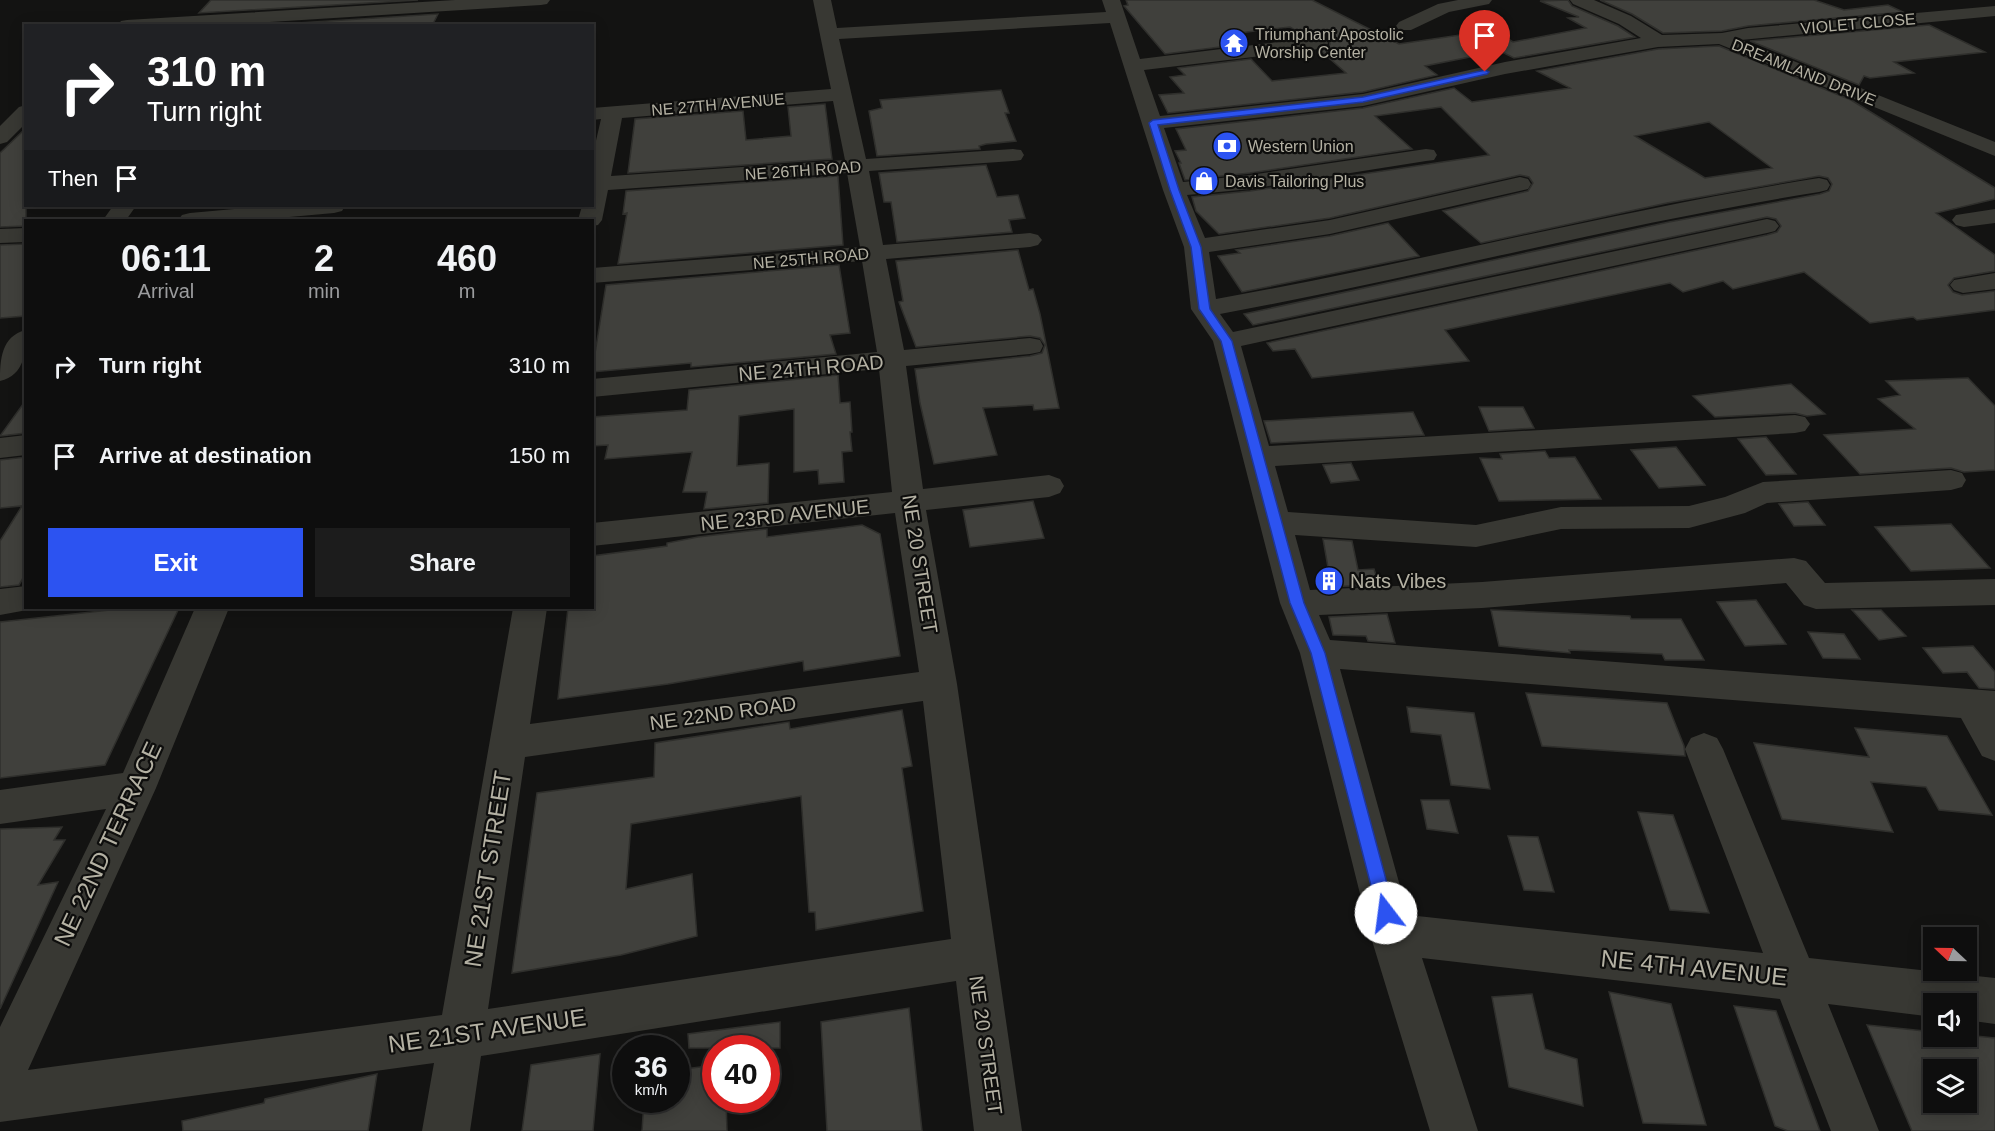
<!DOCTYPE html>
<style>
body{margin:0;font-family:Helvetica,sans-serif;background:#1c1c1c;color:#f1f3f6;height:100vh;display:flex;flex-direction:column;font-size:22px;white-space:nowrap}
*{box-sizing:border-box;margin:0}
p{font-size:20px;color:#9b9c9e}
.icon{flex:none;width:33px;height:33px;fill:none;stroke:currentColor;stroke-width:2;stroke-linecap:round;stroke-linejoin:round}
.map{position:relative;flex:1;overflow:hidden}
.sheet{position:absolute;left:24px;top:219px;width:570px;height:390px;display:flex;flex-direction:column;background:#0e0e0e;border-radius:0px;box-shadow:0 3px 15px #0003,0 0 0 2px #2e2e2e}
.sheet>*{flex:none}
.hud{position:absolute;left:24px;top:24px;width:570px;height:183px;border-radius:0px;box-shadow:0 3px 15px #0003,0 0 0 2px #2e2e2e;background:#202124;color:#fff;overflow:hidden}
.needle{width:39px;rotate:292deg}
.fabs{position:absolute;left:1923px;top:927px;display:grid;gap:12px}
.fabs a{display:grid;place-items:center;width:54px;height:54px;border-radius:0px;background:#0e0e0e;box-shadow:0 3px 15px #0003,0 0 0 2px #2e2e2e;font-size:30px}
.speed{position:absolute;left:612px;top:1035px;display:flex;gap:12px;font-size:30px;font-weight:700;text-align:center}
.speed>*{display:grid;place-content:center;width:78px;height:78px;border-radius:50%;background:#0e0e0e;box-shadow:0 3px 15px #0003,0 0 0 2px #2e2e2e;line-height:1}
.speed small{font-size:15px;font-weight:400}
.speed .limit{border:9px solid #d22;background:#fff;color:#111}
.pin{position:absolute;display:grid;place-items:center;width:51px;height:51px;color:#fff;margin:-62px -26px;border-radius:50% 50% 50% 0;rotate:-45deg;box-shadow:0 0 6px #0007}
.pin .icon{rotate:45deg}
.me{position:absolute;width:66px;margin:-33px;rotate:345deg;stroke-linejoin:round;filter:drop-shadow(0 0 4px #0008)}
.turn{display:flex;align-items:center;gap:21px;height:126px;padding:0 24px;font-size:27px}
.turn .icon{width:78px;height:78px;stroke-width:2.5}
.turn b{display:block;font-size:42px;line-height:51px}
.then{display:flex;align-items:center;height:57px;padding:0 24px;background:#0003;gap:12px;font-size:22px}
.eta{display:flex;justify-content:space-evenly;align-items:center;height:102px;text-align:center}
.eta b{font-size:36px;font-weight:800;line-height:42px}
.action{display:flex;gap:12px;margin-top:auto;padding:12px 24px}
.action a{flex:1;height:69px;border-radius:0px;background:#2c53f1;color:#fff;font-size:24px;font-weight:800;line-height:69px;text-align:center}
.action a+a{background:#1c1c1c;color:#f1f3f6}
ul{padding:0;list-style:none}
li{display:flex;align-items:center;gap:18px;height:90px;padding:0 24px}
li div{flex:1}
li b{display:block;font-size:22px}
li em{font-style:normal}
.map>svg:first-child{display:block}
.building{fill:#40403c;stroke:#2f2f2c;stroke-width:1.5;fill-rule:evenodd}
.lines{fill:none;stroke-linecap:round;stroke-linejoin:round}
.minor{fill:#383833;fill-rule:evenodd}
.route{fill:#2c53f1;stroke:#1d369d;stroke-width:1.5}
.labels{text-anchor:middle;stroke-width:4.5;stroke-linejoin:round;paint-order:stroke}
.far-street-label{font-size:16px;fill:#b4b1a3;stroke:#0e0e0d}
.far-poi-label{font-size:16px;fill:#b4b1a3;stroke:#0e0e0d;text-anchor:start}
.street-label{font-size:20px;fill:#b4b1a3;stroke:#0e0e0d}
.poi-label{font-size:20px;fill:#b4b1a3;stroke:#0e0e0d;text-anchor:start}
.near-street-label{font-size:24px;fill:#b4b1a3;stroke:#0e0e0d}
</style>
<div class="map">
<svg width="1995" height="1131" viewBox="0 0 1995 1131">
<rect width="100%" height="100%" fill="#131312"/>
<path class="building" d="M211 0H418L199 13Z
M1126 0H1312L1399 44 1494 30 1513 42 1586 28 1568 18 1579 17 1540 1 1568 0 1572 6 1618 26 1635 37 1514 58 1500 51 1425 66 1437 75 1363 92 1168 113 1159 95 1184 93 1170 77 1185 75 1178 68 1251 59 1272 81 1346 73 1321 51 1328 48 1330 44 1328 38 1319 35 1305 36 1290 27 1230 34 1238 42H1234L1236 45 1165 54 1124 6 1128 5Z
M1600 0H1814L1844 10 1888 5 1903 12 1748 26 1722 31 1663 33 1632 14Z
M438 14 432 26H251Z
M1929 25 1985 52 1894 62 1914 73 1870 78 1864 76 1859 85 1750 41Z
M1719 46 1851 100 1995 188V199L1936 213 1995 255V271L1954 278 1948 285 1953 292 1962 295 1995 291V310L1917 320 1913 317 1870 323 1804 272 1733 289 1723 281 1683 292 1670 283 1445 330 1469 361 1312 378 1295 349 1273 351 1267 343 1767 235 1777 232 1781 226 1776 219 1767 217 1253 325 1244 314 1669 222 1820 194 1829 191 1832 184 1828 178 1819 176 1667 203 1481 243 1443 211 1528 191 1533 183 1529 177 1520 175 1330 218 1219 234 1196 211 1192 197 1250 191 1489 155 1441 107 1375 116 1412 149 1250 173 1185 180 1179 163H1181L1175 151 1186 150 1176 129 1363 108 1454 88 1472 102 1570 88 1537 71 1658 49ZM1709 122 1772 168 1705 178 1635 136Z
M1001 90 1009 113H1005L1016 141 986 144 979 146 980 149 877 156 869 111 882 108 880 100Z
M825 104 832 159 628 173 635 119 743 111 746 140 791 136 788 107Z
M26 128V226L0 227V153Z
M986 165 997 197 1018 195 1025 218 1009 220 1012 232 897 242 891 202H884L879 173Z
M838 176 843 245 618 264 627 213 623 214 626 191Z
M1388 223 1419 256 1242 292 1218 256 1240 253 1236 250 1330 236Z
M26 244V316L0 318V245Z
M1018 250 1029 290 1033 289 1040 314 1059 408 1034 410 1033 405 983 408 997 455 934 464 920 403 915 369 1030 356 1042 353 1045 345 1040 338 1030 336 916 347 899 302 903 301 896 261Z
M839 265 850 333 830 335 836 354 691 367V363L592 372 606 285Z
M838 375 840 403 850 402 852 432H850L852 451 842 452 844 482 819 484 818 470 794 472V409L739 416 737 466 769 463 768 503 704 509 707 492H683L692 452 605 459 608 445 592 446V417L687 410 689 390Z
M1968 378 1995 406V470L1964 472 1951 468 1860 474 1824 435 1915 429 1878 399 1900 395 1886 381Z
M1791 384 1825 414 1807 416 1795 413 1715 417 1693 396Z
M26 400V433L0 436Z
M1479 407H1523L1534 428 1489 431Z
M1413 412 1424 435 1271 443 1264 421Z
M1766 437 1796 474 1766 475 1738 439Z
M1676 447 1705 485 1659 488 1631 450Z
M1545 451 1549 458 1575 457 1601 499 1499 501 1480 458 1502 459 1500 454Z
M26 457V573L19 585 0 587V541L22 506 0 508V460Z
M1351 463 1359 480 1331 483 1323 465Z
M1033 501 1044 538 970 547 963 510Z
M1808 502 1825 525 1794 526 1779 504Z
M1951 524 1990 568 1911 571 1875 527Z
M862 525 880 534 900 656 804 671 803 661 668 684 558 699 568 608H592V556L667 546V543L698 537 767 529V537Z
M1323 539 1352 541 1358 570 1374 569 1379 585 1322 587 1319 573H1329Z
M1756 600 1786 644 1745 646 1717 602Z
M128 608H179L105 765 0 778V622Z
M1491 610 1630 616 1631 619H1681L1704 660H1665L1662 654 1569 650 1570 653 1499 646Z
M1852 610H1881L1906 636 1879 640Z
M1387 614 1395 643 1368 641 1366 636 1333 635 1329 617Z
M1808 632 1844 634 1860 659 1823 658Z
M1973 646 1995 672V689L1979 688 1967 672 1943 673 1923 648Z
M1526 693 1667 703 1684 746 1685 756 1542 746Z
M1407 707 1474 713 1490 789 1451 785 1441 735 1411 732Z
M902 710 912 766 902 768 923 911 816 930 815 912H809L801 796 631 824 626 889 692 874 697 936 621 955 512 973 537 793 654 777 655 743 789 722 790 729Z
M1855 728 1947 736 1992 815 1939 810 1926 787 1871 782 1893 832 1782 819 1754 743 1869 757Z
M1421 800H1449L1458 833 1427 829Z
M1638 812 1673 815 1709 913 1670 910Z
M62 827 54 840H65L38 885 58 882 0 1009V829Z
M1508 836 1538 837 1554 892 1524 890Z
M1609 992 1671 1004 1706 1125 1643 1123Z
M1532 994 1545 1049 1577 1059 1583 1106 1509 1087 1492 997Z
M1734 1006 1776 1011 1820 1131H1788L1775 1126Z
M909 1008 922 1131H827L821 1022Z
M780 1022V1048H689L688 1034Z
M1867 1025 1934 1032V1036L1966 1035 1995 1038V1131H1912ZM1934 1070H1966V1102H1934Z
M600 1054 593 1131H522L531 1065Z
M716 1065V1100H726L727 1131H642L644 1100H676V1070Z
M377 1074 368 1131H183L182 1121 264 1103 265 1099Z"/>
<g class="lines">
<path class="minor" d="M455 0H550L547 4 541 5 207 26 118 25 121 21 127 20Z
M813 0H831L837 28 1106 12 1102 0H1120L1140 59 1319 37 1326 39 1328 43 1326 47 1319 49 1144 70 1160 116 1363 94 1505 62 1641 38 1619 24 1573 4 1570 0H1594L1631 16 1662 35 1722 33 1748 28 1995 6V16L1741 40 1995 142V156L1719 44 1658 47 1505 74 1363 106 1164 128 1183 182 1250 175 1426 149 1434 150 1437 155 1434 160 1426 161 1250 189 1187 195 1205 238 1330 220 1520 177 1528 179 1531 184 1528 189 1330 234 1209 252 1216 299C1418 263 1616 210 1819 178L1827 180 1830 185 1827 190 1819 192C1618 224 1421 277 1220 314L1233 332 1767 219 1775 221 1779 226 1775 231 1767 233 1241 346 1269 446 1795 415 1805 417 1810 424 1805 431 1795 433 1275 466 1288 512 1476 525 1561 507 1689 506 1725 497 1763 482 1951 470 1962 473 1966 480 1962 487 1951 490 1767 503 1745 513 1689 528 1561 529 1476 547 1295 535 1310 590 1482 582 1794 558 1806 561 1825 583 1995 579V605L1816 609 1804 605 1786 583 1482 608 1319 615 1330 640 1995 691V761L1982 756 1961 718 1340 669 1408 915 1763 953 1685 749 1691 738 1704 733 1717 738 1723 749 1809 958 1995 978V1024L1966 1020V1004H1934V1017L1828 1004 1879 1131H1831L1780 999 1422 958 1478 1131H1430L1370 934 1300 653 1280 603 1213 341 1191 309 1184 247 1163 190 1110 23 839 39 866 159 1013 149 1021 150 1024 155 1021 160 1013 161 869 171 883 245 1030 233 1038 235 1042 240 1038 245 1030 247 886 259 904 350 1030 338 1040 340 1043 346 1040 352 1030 354 906 366 923 489 1049 475 1060 479 1064 486 1060 493 1049 497 926 510 957 684 1022 1131H974L956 981 481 1056 470 1131H422L434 1063 0 1122V1027L106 809 0 824V790L123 773 195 608H229L156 788 28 1070 442 1015 513 608H547L530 724 919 672 895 513 592 546V523L892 492 879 369 592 397V379L877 352 862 261 592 283V268L860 247 847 173 608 190 602 220 598 225 592 226V220H578L582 206H592V158L601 119 592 120V108L831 89ZM833 101 845 160 611 176 622 118ZM923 701 951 939 488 1009 525 757Z
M1458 0H1492L1489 4 1449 12 1411 30H1399L1396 26 1399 22 1438 4Z
M26 105V123L7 142 0 144V126L19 107Z
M113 206H136L126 220H103Z
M268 206H345L342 211 334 213 256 220H178L182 215 190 213Z
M1995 209V223L1964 227 1956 225 1952 220 1956 215Z
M26 228V242L0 243V229Z
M1995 273V289L1963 293 1954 290 1950 285 1954 280Z
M26 330C26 352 25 375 0 381 0 360 1 336 26 330Z
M26 435V455L0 458V438Z
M26 586V608H38L0 615V589Z"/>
</g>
<path class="route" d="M1485 70 1489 72 1487 74 1363 102 1158 125 1179 190 1201 247 1210 309 1232 341 1304 603 1325 653 1395 913 1393 919 1386 921 1380 919 1378 913 1311 653 1290 603 1221 341 1199 309 1191 247 1170 190 1149 123 1153 120 1363 97Z"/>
<defs>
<g id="temple-disc" transform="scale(1.5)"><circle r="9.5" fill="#2c53f1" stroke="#0e0e0d"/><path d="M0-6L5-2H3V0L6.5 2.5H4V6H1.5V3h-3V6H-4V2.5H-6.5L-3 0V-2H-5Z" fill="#fff"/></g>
<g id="bank-disc" transform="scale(1.5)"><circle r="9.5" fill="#2c53f1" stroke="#0e0e0d"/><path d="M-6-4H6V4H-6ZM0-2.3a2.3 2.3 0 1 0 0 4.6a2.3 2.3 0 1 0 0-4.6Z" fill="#fff"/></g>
<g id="shop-disc" transform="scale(1.5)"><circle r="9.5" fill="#2c53f1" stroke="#0e0e0d"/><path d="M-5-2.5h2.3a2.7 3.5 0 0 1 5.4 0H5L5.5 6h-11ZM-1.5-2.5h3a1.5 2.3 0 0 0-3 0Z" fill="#fff"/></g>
<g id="building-disc" transform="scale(1.5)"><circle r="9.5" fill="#2c53f1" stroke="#0e0e0d"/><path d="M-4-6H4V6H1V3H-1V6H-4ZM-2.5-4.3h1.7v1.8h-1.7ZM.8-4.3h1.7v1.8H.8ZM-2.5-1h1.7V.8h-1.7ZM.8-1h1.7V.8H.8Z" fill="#fff"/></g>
</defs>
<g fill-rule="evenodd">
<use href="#temple-disc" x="1234" y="43"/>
<use href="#bank-disc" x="1227" y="146"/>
<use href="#shop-disc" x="1204" y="181"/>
<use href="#building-disc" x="1329" y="581"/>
</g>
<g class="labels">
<g class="far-street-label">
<text transform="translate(1858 23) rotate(-5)" y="6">VIOLET CLOSE</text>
<text transform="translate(1804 72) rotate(22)" y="6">DREAMLAND DRIVE</text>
<text transform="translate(718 104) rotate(-5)" y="6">NE 27TH AVENUE</text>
<text transform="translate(803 170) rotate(-4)" y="6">NE 26TH ROAD</text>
<text transform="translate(811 258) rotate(-5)" y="6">NE 25TH ROAD</text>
</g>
<g class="far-poi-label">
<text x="1255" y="40">Triumphant Apostolic<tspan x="1255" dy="18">Worship Center</tspan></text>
<text x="1248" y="152">Western Union</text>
<text x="1225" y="187">Davis Tailoring Plus</text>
</g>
<g class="street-label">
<text transform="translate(811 368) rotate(-5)" y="7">NE 24TH ROAD</text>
<text transform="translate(785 515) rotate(-6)" y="7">NE 23RD AVENUE</text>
<text transform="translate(920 564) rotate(81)" y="7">NE 20 STREET</text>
<text transform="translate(723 713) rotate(-8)" y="7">NE 22ND ROAD</text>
<text transform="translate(986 1045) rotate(82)" y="7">NE 20 STREET</text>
</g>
<g class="poi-label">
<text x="1350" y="588">Nats Vibes</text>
</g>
<g class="near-street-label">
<text transform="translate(108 844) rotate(-65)" y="8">NE 22ND TERRACE</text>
<text transform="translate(488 869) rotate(-81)" y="8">NE 21ST STREET</text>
<text transform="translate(1694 968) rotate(6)" y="8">NE 4TH AVENUE</text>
<text transform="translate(487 1031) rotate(-8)" y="8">NE 21ST AVENUE</text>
</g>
</g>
</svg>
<div class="fabs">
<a><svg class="needle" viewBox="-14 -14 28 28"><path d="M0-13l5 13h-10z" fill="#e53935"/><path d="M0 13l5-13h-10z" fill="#9b9c9e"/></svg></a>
<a><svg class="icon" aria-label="sound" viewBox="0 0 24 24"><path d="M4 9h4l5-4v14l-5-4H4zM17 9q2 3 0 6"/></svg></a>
<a><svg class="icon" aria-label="layers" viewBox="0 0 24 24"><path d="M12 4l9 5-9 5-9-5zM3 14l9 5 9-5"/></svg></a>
</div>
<div class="speed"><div>36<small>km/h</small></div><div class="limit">40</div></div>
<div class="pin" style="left:1485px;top:72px;background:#d93025"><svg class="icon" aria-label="arrive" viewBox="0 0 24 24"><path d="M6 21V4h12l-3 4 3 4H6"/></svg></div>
<svg class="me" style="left:1386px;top:913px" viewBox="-20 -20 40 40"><circle r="19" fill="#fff"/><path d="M0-13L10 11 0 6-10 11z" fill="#2c53f1"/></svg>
<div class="hud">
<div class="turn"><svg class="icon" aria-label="right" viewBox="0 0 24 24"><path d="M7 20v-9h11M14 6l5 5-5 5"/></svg><div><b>310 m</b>Turn right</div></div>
<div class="then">Then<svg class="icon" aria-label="arrive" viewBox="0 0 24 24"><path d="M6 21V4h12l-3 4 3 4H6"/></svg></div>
</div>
<section class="sheet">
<div class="eta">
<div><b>06:11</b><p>Arrival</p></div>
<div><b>2</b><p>min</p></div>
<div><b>460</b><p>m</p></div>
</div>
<ul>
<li><svg class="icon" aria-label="right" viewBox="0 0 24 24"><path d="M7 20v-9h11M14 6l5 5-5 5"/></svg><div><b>Turn right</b></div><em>310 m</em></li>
<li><svg class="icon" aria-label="arrive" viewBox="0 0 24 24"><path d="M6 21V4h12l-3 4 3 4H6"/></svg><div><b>Arrive at destination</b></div><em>150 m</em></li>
</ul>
<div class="action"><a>Exit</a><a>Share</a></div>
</section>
</div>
